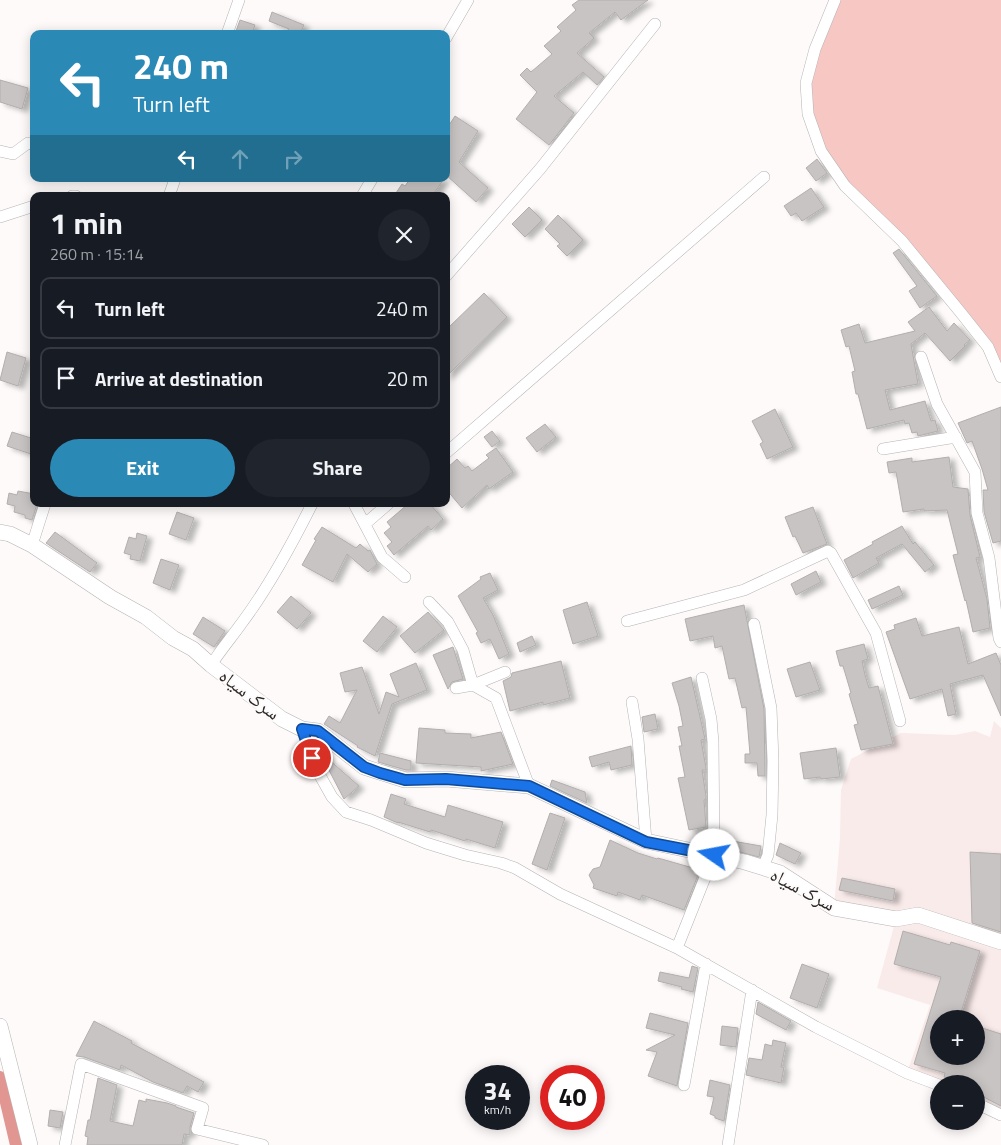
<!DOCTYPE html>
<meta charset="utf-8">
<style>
body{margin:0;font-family:"Titillium Web","Noto Naskh Arabic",sans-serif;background:#20242c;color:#f1f3f6;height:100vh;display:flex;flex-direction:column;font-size:19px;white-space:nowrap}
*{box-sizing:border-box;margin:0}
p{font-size:16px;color:#9ea1a6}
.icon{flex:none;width:28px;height:28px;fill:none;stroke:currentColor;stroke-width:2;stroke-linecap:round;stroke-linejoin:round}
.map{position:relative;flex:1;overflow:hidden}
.side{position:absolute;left:30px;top:192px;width:420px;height:315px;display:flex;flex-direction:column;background:#171b24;border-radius:10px;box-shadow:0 2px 12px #0003}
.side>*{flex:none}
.hud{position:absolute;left:30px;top:30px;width:420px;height:152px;border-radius:10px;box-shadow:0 2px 12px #0003;background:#2a8ab5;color:#fff;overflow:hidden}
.fabs{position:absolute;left:930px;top:1010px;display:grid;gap:10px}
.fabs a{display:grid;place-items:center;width:55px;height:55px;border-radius:50%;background:#171b24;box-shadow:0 2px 12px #0003;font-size:25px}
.speed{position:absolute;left:465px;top:1065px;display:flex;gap:10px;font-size:25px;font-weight:700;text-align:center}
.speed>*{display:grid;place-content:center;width:65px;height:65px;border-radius:50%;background:#171b24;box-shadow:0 2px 12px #0003;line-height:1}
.speed small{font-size:12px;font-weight:400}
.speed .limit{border:8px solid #d22;background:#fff;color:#111}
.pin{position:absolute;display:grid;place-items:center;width:42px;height:42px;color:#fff;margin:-21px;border:2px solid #fff;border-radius:50%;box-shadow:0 1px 5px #0007}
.me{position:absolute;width:55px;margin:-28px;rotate:282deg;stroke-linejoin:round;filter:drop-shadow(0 0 4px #0008)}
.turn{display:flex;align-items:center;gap:18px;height:105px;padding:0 20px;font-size:22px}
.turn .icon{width:65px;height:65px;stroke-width:2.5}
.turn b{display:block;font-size:35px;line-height:42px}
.lanes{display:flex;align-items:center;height:48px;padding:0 20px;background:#0003;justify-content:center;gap:25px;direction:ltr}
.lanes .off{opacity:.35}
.round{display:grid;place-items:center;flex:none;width:52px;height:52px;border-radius:26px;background:#20242c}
.overview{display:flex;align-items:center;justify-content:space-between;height:85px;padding:0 20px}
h1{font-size:30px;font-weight:700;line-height:38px}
.button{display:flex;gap:10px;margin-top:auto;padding:10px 20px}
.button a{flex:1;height:58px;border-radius:30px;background:#2a8ab5;color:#fff;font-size:20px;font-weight:700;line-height:58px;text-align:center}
.button a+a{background:#20242c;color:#f1f3f6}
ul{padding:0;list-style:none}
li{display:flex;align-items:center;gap:15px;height:62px;margin:0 10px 8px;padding:0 10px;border:2px solid #363941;border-radius:10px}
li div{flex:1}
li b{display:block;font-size:19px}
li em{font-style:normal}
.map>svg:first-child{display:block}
.built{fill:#f9ebea;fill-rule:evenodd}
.green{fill:#f7c7c4}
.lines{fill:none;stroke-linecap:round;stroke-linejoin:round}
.canal{stroke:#e29692;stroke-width:12}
.building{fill:#c9c4c4;stroke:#b2aeae;filter:url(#shadow)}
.street-casing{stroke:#b7b3b3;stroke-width:12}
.secondary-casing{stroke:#b7b3b3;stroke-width:16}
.street{stroke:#fff;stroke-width:11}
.secondary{stroke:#fff;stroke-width:15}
.route-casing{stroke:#114b97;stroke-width:12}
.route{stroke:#1a73e8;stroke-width:9}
.labels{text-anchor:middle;stroke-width:4;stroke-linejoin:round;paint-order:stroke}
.street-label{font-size:19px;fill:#2a2828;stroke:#fefafa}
</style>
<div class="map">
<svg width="1001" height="1145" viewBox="0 0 1001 1145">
<defs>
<filter id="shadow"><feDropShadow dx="5.5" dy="3" stdDeviation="2.5" flood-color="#0004"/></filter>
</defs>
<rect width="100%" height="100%" fill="#fefafa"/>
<path class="built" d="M994 721 1001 728V1115L976 1103V1084H939L907 1073 930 1005 877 988 896 919 834 908 840 838 841 790 851 759 901 733 955 735 975 731 990 737ZM939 1019H976V1056H939Z"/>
<path class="green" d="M835 0H1001V377L961 313 845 186 808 114 815 49Z"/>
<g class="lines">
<path class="canal" d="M0 1077 16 1145"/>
</g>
<path class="building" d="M579 0H648L621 20 615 12 589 33 594 38 577 53 604 77 597 85 583 72 554 96 574 113 549 145 516 119 537 92 520 75 527 68 531 72 552 54 544 46 561 31 557 27 576 10 572 5Z
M272 12 304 25 300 34H286L289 29 269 21Z
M240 20 255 25 252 34H235Z
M0 80 28 88 22 109 0 102Z
M455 116 478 131 459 162 488 188 476 202 446 175V130Z
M817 159 827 173 816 181 806 168Z
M410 179H444L432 196H394L402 184 405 186Z
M811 188 824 207 802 221 796 213 791 216 784 206Z
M529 207 542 220 525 237 512 224Z
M558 215 583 240 567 256 557 246 560 244 545 229Z
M899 249 937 296 920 308 909 291 917 286 893 253Z
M484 293 507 317 446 377V330Z
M929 307 947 331 954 323 970 340 964 345 965 346 950 361 925 333 911 344 918 384 885 390 890 410 925 401 931 421 935 420 938 431 918 436 917 432 912 433 909 423 905 424 904 420 867 429 858 394H856L852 372 855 371 849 346 846 347 841 330 859 324 865 343 915 331 908 322Z
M7 352 26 358 18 386 0 380Z
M1001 407V541L993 543 984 512 983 490H988L982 469 972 441 967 443 958 423Z
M775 409 793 447 767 459 760 444 763 442 752 421Z
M545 424 556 437 537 452 526 438Z
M492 431 500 441 492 447 484 437Z
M12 432 34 439V455L7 446Z
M496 448 513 472 489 489 487 485 462 508 446 489V469L457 459 465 468 468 466 472 471 489 458 486 455Z
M949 457 953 487 968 489 970 515 980 557 976 558 987 599 990 628 973 632 966 600 965 601 953 555 958 554 947 510 924 511V509L903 512 896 472 889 473 887 462 912 458V462Z
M18 491 34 494V504H37L32 520 25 518V515L14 512 15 506 7 504 9 493 17 495Z
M408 504H430L443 519 431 530 428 526 394 555 387 546 392 542 384 533 391 527 387 522Z
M813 507 827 544 803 553 795 536 793 537 785 517Z
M177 512 194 518 186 540 169 534Z
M902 526 913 544 915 542 934 565 925 572 902 544 876 558 879 563 853 578 844 560 873 544 872 542Z
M322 527 356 548 360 544 368 551 370 550 377 564 368 572 347 554 333 582 302 565 316 540 314 539Z
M55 532 97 563 90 572 46 543Z
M137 533 147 536 140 561 130 559 131 555 124 553 129 537 136 539Z
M161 559 179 565 170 590 153 583Z
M816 571 821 582 796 595 791 584Z
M490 573 498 590 483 598 493 615 509 654 499 659 490 639 481 643 476 633 478 632 458 596 481 579 480 577Z
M899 586 903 595 872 609 868 600Z
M291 596 311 613 297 629 277 612Z
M587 602 598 636 573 644 563 610Z
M744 605 764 709 765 776H758L757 763H745V754H750L746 707 742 708 735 678 729 679 722 646 715 648 713 636 690 641 685 619Z
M428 612 444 630 415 653 400 636Z
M383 616 397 627 377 652 363 641Z
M203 617 225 631 214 647 193 634Z
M916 618 922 636 959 627 968 664 996 653 1001 665V716L983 675 950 684 956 714 948 716 942 689 910 699 886 632 895 629 894 625Z
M532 636 536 645 520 652 517 643Z
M864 644 868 659 862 661 865 675 869 688 878 686 893 744 861 750 854 725 858 724 849 694 851 693 843 666H840L836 651Z
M453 647 463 679 452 682 448 689 433 655Z
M561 661 570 698 543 705V702L510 711 503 681 511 677 512 673Z
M810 662 820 690 796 697 787 669Z
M416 663 427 690 392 704 375 756 357 747 358 746 324 724 329 716 340 723 357 690 345 692 340 673 362 667 379 714 386 692 399 697 390 674Z
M691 677 705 739 701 740 706 768V770H702L706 796V799L704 800 706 827 689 830 678 778 685 777 679 746H682L678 727 683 726 679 706 672 683Z
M655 714 658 729 644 732 642 717Z
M419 728 445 730V733L471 734V738L501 732 513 764 481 771V767L416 763Z
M631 746 632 765 611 770 609 762 592 767 589 757Z
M836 748 840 777 821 779 820 777 804 779 800 753Z
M319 751 359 786 344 799Z
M380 753 411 761V770H406L378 762Z
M552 780 585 792 587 803 550 786Z
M391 794 406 799 404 804 445 817 448 805 503 822 495 848 466 839 465 841 431 830 430 832 398 822V823L384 817Z
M550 813 565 818 547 870 532 864Z
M721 839 761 846 759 857 721 847Z
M610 840 638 853 657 859 658 858 700 870 684 910 642 895 640 900 618 892 617 896 593 888 594 885 589 875 593 869 600 867Z
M780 843 801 853 795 864 776 855Z
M970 852 1001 854V932L972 923Z
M842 878 895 889 893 901 839 890Z
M903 931 950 945 951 942 980 951 959 1019H939V1056H976V1026L1001 1034V1106L976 1093V1084H966L944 1077 945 1073 914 1064 941 977 894 964Z
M802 964 829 974 817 1008 790 998Z
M692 966 698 968 693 992 681 989 682 987 658 981 660 972 689 978Z
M758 1002 791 1021 786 1030 756 1014Z
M650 1013 688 1023 677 1086 648 1076 657 1052 646 1050 675 1035 646 1028Z
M94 1021 132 1041 131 1043 204 1082 198 1092 187 1086 183 1093 153 1082 121 1065 120 1070 84 1057 76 1056Z
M722 1026 738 1028 736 1047 720 1045Z
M773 1040 786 1043 781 1067H784L781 1083 746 1075 749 1058 762 1060 765 1044 772 1046Z
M98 1078 117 1085 110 1121 133 1126 139 1100 146 1102V1099L167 1103 176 1106V1107L194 1113 190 1127V1135L184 1134 182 1145H87L88 1137 85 1136 88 1120H90Z
M710 1080 730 1085 724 1121 715 1118V1116L710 1114 714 1097 707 1096Z
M50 1110 63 1112 60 1128 48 1126Z"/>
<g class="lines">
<g class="street-casing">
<path id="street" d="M835 0 815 49 806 83 808 114 821 151 845 186 902 241 961 313 988 347 1001 377
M227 34 239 0
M446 38 468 0
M0 151 13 154 28 143 34 144
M72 196H76
M169 196 175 179
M362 196 372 179
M0 217 34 206
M446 276 540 169 655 24
M921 357 937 404 975 472 977 513 989 558 999 638 1001 642
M883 449 956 437
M446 453 764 177
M354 504 382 557 405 577
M365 524 388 504
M32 545 45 504
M429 602 448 622 463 650 473 685 496 698 529 786
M627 621 744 590 828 551 831 553 876 633 900 721
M754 624 771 708 773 761 772 815 768 855 763 867
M211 665C220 651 231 638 241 624 269 587 291 546 312 504
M456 688 473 685 505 672
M632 702 638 739 646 841
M302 729 318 772 332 797 346 812 371 820 426 843 465 855 501 863 515 868 560 894 677 948 816 1027 907 1073 939 1085
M677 948 714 855 713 742 711 719 702 678
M684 1085 706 964
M976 1103 1001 1115
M65 1145 81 1064 203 1108 197 1129 263 1145
M728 1145 752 990"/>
</g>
<g class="secondary-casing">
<path id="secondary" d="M0 532 10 534 32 545 110 597 146 617 173 638 193 649 211 665 282 719 302 729 318 731 364 767 405 780 446 779 529 786 646 841 745 862 780 873 834 908 896 919 918 915 1001 942
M0 1026 30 1145"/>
</g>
<use href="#street" class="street"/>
<use href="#secondary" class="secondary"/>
</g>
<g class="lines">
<g class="route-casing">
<path id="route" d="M312 758 302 729 318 731 364 767 380 773 405 780 446 779 529 786 646 842 714 855"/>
</g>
<use href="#route" class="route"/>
</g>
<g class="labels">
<g class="street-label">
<text transform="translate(250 694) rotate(37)" y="7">سرک سیاه</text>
<text transform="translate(803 889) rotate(28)" y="7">سرک سیاه</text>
</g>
</g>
</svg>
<div class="fabs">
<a>+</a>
<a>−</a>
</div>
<div class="speed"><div>34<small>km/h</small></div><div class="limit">40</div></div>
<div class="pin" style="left:312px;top:758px;background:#d93025"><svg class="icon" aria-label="arrive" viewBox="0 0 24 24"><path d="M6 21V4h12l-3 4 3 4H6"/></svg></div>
<svg class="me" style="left:714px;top:855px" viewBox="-20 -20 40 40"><circle r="19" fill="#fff"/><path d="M0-13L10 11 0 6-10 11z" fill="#1a73e8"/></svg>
<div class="hud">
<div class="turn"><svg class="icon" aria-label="left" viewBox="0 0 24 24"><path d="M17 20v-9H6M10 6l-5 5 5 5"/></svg><div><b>240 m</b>Turn left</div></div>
<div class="lanes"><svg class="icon" aria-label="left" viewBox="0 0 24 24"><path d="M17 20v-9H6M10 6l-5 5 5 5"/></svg><svg class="icon off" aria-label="ahead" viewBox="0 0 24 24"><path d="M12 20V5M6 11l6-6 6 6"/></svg><svg class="icon off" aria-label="right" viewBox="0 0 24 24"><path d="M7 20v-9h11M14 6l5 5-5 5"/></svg></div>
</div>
<section class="side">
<div class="overview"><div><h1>1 min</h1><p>260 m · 15:14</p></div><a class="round"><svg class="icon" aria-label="close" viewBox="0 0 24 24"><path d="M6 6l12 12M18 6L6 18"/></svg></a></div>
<ul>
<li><svg class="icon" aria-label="left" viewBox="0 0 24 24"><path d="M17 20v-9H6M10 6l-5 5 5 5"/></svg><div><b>Turn left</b></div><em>240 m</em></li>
<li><svg class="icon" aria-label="arrive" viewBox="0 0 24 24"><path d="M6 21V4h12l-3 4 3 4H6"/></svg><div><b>Arrive at destination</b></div><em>20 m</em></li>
</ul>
<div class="button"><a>Exit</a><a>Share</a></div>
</section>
</div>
